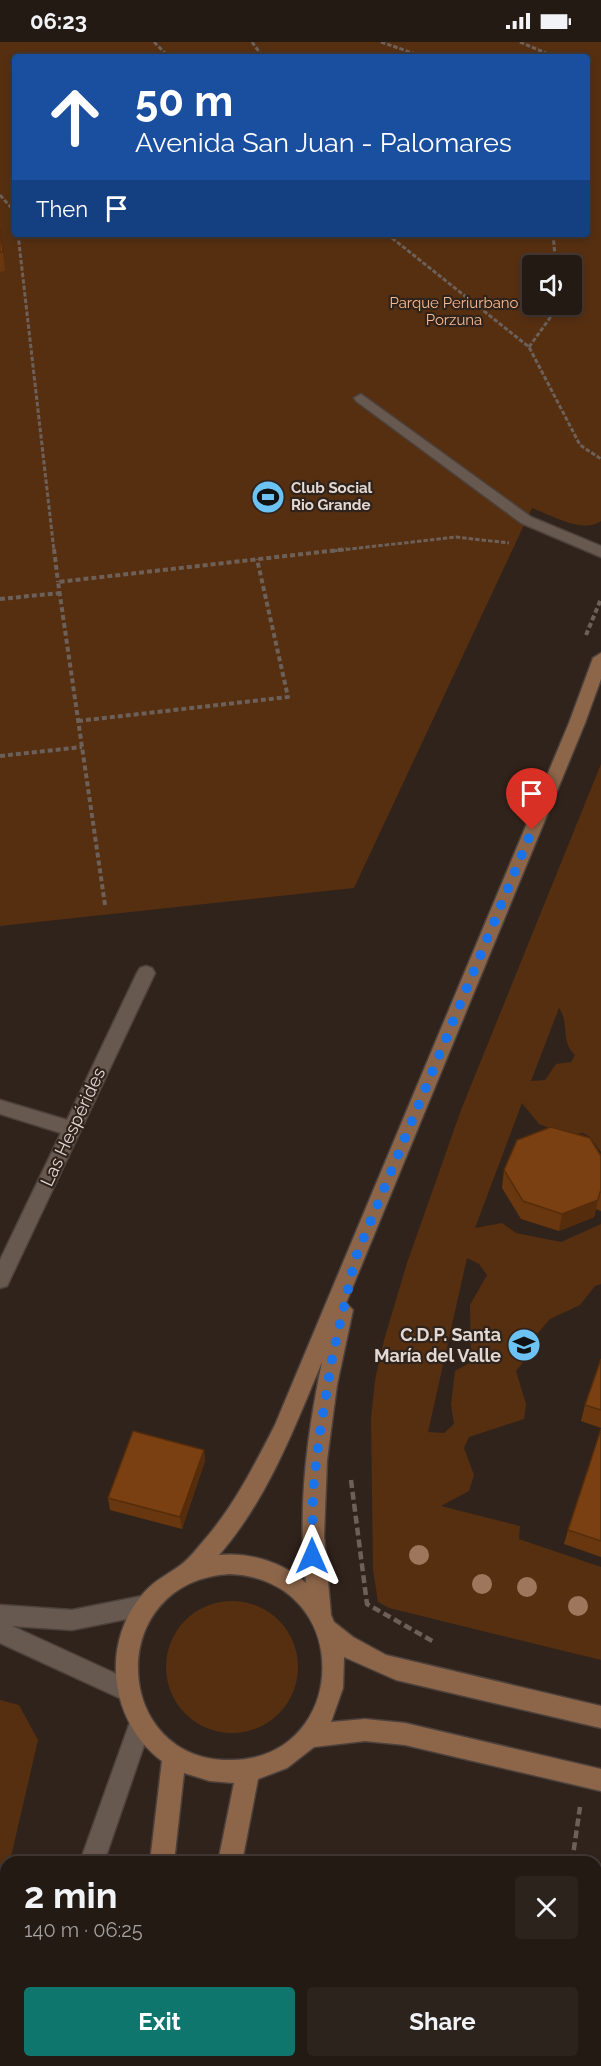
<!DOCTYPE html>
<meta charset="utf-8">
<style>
body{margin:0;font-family:Raleway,sans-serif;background:#2c231d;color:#f1f3f6;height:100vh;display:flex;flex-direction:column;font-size:22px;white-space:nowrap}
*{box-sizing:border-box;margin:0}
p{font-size:20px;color:#a3a1a0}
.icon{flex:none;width:33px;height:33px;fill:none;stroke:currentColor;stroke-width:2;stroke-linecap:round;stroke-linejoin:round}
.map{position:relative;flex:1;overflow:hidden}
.panel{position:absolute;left:0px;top:1814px;width:602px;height:212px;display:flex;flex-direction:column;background:#241a14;border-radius:18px 18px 0 0;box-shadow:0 3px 9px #0003,0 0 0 2px #413834}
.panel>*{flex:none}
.top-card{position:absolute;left:12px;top:12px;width:578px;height:183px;border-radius:6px;box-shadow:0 3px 9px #0003,0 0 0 2px #413834;background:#1a4fa0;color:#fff;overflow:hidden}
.tools{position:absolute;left:522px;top:213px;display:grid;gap:12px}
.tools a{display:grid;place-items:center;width:60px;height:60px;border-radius:6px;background:#241a14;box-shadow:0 3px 9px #0003,0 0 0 2px #413834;font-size:30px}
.pin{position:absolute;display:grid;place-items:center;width:51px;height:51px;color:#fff;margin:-62px -26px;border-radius:50% 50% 50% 0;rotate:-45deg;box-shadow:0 0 6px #0007}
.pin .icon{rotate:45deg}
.me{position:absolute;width:66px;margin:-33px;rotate:0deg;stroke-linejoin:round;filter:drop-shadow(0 0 4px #0008)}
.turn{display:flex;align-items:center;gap:21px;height:126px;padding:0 24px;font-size:27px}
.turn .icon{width:78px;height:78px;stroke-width:2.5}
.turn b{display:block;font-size:42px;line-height:51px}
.then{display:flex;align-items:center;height:57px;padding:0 24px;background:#0003;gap:12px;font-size:22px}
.round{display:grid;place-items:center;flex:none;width:63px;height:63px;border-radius:6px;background:#2c231d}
.overview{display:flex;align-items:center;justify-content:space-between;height:102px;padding:0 24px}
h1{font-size:36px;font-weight:700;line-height:45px}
.button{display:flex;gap:12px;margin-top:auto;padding:12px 24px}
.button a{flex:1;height:69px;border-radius:6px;background:#0f766e;color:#fff;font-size:24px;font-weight:700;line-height:69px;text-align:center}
.button a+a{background:#2c231d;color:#f1f3f6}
.status{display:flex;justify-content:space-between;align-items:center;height:42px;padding:0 30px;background:#241a14;direction:ltr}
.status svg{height:16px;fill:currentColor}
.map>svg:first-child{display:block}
.green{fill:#562f11;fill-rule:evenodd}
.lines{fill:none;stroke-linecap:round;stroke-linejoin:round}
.lane-casing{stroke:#4c413c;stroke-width:3}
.street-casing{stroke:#4c413c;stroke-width:3}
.secondary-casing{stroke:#4c413c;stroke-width:3}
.path-far2{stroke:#6c6059;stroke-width:3;stroke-dasharray:4.5 2;stroke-linecap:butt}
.path-far1{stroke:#6c6059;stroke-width:4;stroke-dasharray:5 3;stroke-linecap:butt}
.path{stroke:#6c6059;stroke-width:4.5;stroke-dasharray:8 4;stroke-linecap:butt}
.lane{fill:#67594f;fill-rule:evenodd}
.street{fill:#67594f;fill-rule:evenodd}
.secondary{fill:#8d6649;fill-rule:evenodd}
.tree{fill:#9e765b}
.wall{fill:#69370f}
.shaded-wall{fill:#552d0c}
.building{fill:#7a4011;stroke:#552d0c;stroke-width:1.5}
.route{stroke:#1a73e8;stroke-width:10;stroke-dasharray:0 18}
.labels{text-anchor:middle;stroke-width:4.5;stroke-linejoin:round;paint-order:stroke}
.far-park-label{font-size:15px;fill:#f8b98f;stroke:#30231b}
.far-poi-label{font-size:15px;font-weight:bold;fill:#e2d9d4;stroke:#30231b;text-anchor:start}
.street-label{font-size:18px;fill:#e2d9d4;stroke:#30231b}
.poi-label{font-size:18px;font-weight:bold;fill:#e2d9d4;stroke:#30231b;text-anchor:end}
</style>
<div class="status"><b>06:23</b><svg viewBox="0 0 49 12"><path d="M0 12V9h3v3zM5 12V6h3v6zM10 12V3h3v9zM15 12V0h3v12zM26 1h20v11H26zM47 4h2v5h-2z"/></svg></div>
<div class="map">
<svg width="601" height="2024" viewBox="0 0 601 2024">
<rect width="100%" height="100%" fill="#30231b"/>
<path class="green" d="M0 0H601V479C582 492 551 473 532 466L354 846 0 884ZM15 15H586V192H15ZM532 224H572V262H532Z
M601 722V1110L590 1095 583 1091 568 1093 539 1082 522 1061 475 1186 502 1181 516 1191 561 1200 601 1182V1242L595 1244 580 1263 550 1277 530 1300 524 1319 516 1329 526 1362 524 1377 469 1395 464 1406 474 1433 469 1449 441 1464 520 1484 519 1497 601 1525V1618L389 1566 378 1560 373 1528 371 1376 375 1338 384 1298 407 1221 461 1068ZM559 966C570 982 560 999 575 1013L571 1020 556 1022 545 1038 531 1039ZM467 1216 479 1222 487 1233 470 1263 471 1320 455 1329 451 1362 454 1382 444 1391 428 1390Z
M166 1625a66 66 0 1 1 132 0a66 66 0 1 1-132 0Z
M0 1658 19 1663 38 1698 10 1819 6 1820 3 1848 0 1847Z"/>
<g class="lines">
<g class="lane-casing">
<path id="lane" d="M140 1672 148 1675 151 1683 104 1820H80L129 1683 132 1675Z
M32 2019H56L55 2024H31Z"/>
</g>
<g class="street-casing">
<path id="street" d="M361 352 531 475 601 504V515L521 481 356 359 354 356Z
M146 924 152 926 155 931 7 1244 0 1246V1218L61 1091 0 1072V1058L67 1078 137 931 140 926Z
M147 1553 155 1556 158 1563 155 1570 147 1573 72 1588 12 1584 134 1640 137 1648 134 1656 126 1659 0 1601V1563L72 1568Z
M557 2019H585L583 2024H555Z"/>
</g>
<g class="secondary-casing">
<path id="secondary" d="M601 611V637L585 681 346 1261 353 1268 337 1343 327 1418 324 1494 331 1573 334 1580 353 1595 386 1613 601 1664V1686L396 1638 344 1615 343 1646 331 1680 365 1677 405 1681 601 1727V1749L405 1703 365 1699 314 1705 287 1726 258 1737 242 1820H218L234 1741 210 1739 184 1731 174 1820H150L162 1719C110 1680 100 1603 142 1553 152 1540 165 1534 178 1525 189 1518 198 1505 206 1496 235 1462 255 1422 275 1383L569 681 593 616ZM322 1320C307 1392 297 1468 306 1541 282 1520 250 1510 219 1513 267 1458 294 1387 322 1320ZM230 1532C356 1538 350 1716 232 1718 111 1721 103 1539 230 1532Z
M125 2019H149L148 2024H124Z
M190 2019H214L213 2024H189Z"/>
</g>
<path class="path-far2" d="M154 0 169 15
M252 0 263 15
M381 0 424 15
M520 0 555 15
M0 153 15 170
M18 192 54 509
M387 192 529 305 580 403 601 417
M553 192 556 224
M529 305 560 262
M333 509 456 495 509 501"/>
<path class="path-far1" d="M54 507 58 540
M0 557 60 551
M586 593 601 557
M78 679 288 655 257 517
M0 714 82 705
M105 863 58 540 347 507"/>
<path class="path" d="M351 1438 367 1562 434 1600
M572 1820 580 1765
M596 1854H601
M596 1887 601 1886
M474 2019 475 2024
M511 2019 514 2024
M321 2024 323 2019
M449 2024 455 2019"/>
<use href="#lane" class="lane"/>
<use href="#street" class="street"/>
<use href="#secondary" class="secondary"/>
</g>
<g class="tree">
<circle cx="419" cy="1513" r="10"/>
<circle cx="482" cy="1542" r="10"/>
<circle cx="527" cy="1545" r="10"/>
<circle cx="578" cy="1564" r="10"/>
</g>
<path class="wall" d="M0 180 5 229 0 230Z
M601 1114V1169L596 1167 594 1175 559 1189 521 1177 502 1146 504 1128Z
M601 1317V1386L581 1379 585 1363Z
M601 1387V1515L564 1502 568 1488Z
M204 1408 205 1419 182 1487 110 1468 108 1456Z"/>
<path class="shaded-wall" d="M600 1150 594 1175 559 1189 562 1172Z
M204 1408 205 1419 182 1487 180 1475Z"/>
<path class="building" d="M0 184 3 210H0Z
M551 1085 590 1096 601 1114V1150H600L598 1158 562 1172 523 1159 504 1128 517 1098Z
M601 1317V1368L585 1363Z
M601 1387V1499L568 1488Z
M133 1389 204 1408 180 1475 108 1456Z"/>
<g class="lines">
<path class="route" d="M312 1514 313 1448 319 1395 333 1311 355 1217 532 788"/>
</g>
<defs>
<g id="stadium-disc" transform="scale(1.725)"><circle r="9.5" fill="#6cc2f3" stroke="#30231b"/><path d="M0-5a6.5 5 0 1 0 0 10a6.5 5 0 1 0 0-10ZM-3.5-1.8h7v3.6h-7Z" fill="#111"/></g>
<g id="school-disc" transform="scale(1.725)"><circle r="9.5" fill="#6cc2f3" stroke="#30231b"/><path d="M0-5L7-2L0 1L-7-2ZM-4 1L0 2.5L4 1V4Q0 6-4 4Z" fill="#111"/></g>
</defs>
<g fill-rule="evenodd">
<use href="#stadium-disc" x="268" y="455"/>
<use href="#school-disc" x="524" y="1303"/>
</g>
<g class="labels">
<g class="far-park-label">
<text x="454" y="266">Parque Periurbano<tspan x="454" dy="17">Porzuna</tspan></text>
</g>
<g class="far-poi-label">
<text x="291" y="451">Club Social<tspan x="291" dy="17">Rio Grande</tspan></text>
</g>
<g class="street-label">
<text transform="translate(73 1085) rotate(-65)" y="6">Las Hespérides</text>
</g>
<g class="poi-label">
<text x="501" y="1299">C.D.P. Santa<tspan x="501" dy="21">María del Valle</tspan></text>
</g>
</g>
</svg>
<div class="tools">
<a><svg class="icon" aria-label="sound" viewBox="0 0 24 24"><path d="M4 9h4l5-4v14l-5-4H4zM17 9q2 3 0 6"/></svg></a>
</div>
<div class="pin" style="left:532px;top:788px;background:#d93025"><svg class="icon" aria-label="arrive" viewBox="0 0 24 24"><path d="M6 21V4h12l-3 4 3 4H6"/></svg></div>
<svg class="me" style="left:312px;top:1514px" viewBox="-20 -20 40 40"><path d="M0-17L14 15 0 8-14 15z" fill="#1a73e8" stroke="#fff" stroke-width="4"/></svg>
<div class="top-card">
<div class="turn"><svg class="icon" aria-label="ahead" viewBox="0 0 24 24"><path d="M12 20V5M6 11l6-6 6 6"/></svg><div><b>50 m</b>Avenida San Juan - Palomares</div></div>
<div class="then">Then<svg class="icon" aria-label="arrive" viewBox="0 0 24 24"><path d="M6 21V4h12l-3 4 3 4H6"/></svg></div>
</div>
<section class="panel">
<div class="overview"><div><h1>2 min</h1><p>140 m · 06:25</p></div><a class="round"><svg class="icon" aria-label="close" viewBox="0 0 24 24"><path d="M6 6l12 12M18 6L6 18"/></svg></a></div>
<div class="button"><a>Exit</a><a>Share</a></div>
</section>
</div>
